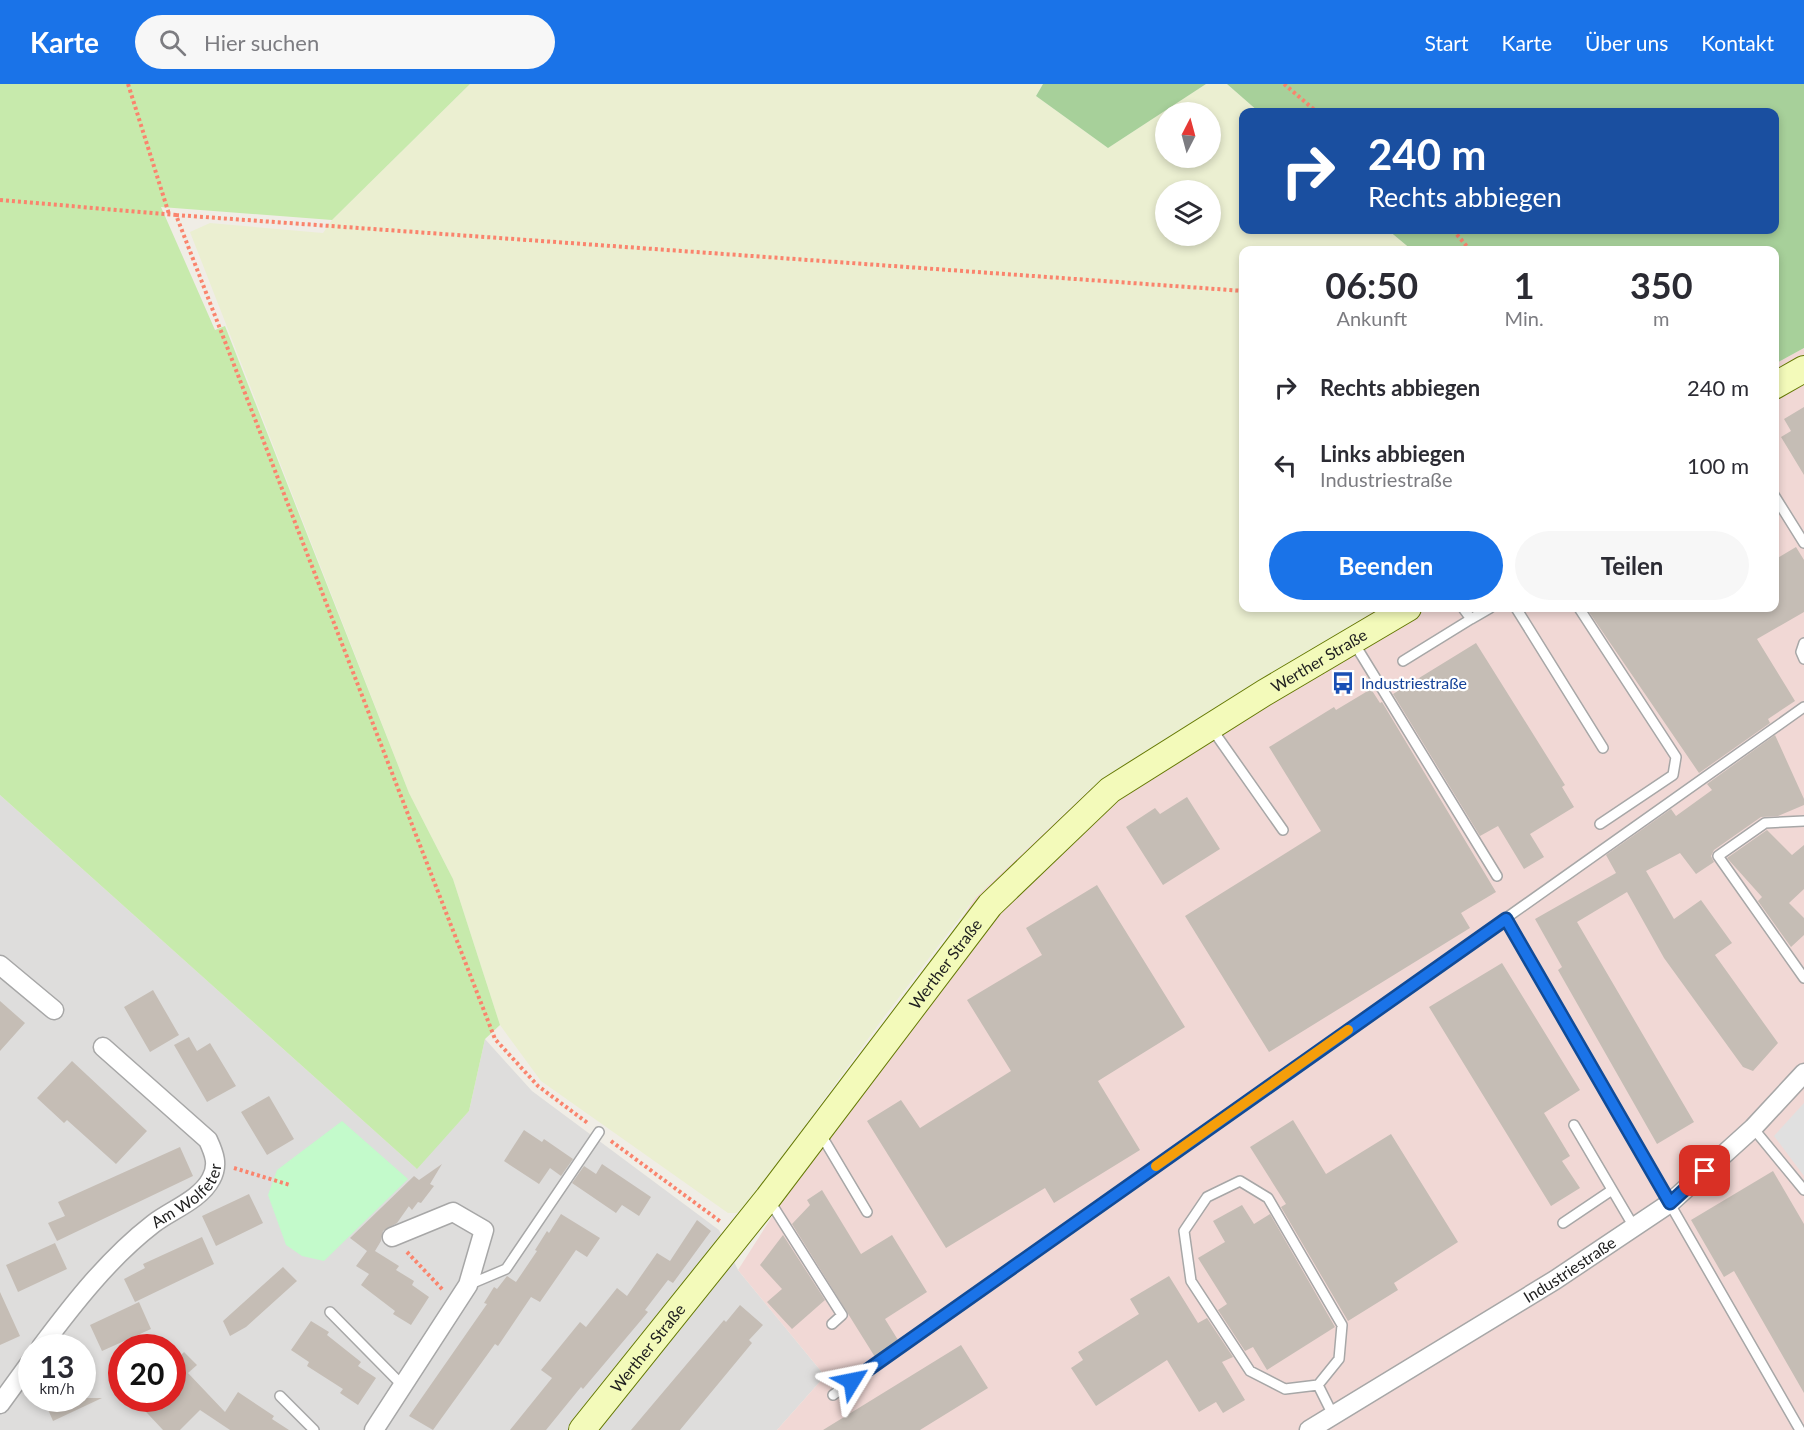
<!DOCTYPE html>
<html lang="de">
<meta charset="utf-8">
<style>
body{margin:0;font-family:Lato,sans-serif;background:#f7f7f7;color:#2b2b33;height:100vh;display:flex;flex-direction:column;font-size:22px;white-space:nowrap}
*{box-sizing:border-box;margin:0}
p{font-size:20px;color:#7c7c81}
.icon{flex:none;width:33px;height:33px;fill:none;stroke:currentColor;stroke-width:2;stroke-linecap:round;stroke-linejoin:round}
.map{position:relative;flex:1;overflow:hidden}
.side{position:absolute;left:1239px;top:162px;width:540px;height:366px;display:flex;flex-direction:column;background:#fff;border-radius:12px;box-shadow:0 3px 9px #0003}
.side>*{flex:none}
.guide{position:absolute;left:1239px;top:24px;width:540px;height:126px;border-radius:12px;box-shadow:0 3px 9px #0003;background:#1a4fa0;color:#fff;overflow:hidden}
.needle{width:39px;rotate:6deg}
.controls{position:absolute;left:1155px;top:18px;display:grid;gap:12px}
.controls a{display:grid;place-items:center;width:66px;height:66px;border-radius:50%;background:#fff;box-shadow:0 3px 9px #0003;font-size:30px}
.speed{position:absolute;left:18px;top:1250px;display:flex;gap:12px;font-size:30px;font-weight:700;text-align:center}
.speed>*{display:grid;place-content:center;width:78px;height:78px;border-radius:50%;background:#fff;box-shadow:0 3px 9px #0003;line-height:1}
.speed small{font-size:15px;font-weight:400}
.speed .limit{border:9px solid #d22;background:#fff;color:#111}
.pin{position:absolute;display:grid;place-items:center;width:51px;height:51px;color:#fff;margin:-26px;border-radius:12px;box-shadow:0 3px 9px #0006}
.me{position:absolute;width:66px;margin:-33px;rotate:55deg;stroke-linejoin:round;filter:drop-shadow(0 0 4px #0008)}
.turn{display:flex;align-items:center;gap:21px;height:126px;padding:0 30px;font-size:27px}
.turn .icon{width:78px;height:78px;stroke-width:2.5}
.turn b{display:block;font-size:42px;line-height:51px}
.eta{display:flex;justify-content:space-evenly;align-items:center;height:102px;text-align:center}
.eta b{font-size:36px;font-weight:700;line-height:42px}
.cta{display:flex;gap:12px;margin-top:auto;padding:12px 30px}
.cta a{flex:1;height:69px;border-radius:36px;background:#1a73e8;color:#fff;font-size:24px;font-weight:700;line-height:69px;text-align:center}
.cta a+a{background:#f7f7f7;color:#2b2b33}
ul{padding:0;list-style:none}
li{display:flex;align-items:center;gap:18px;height:78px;padding:0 30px}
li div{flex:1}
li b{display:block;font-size:22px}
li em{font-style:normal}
header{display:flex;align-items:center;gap:36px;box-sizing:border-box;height:84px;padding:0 30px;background:#1a73e8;color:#fff}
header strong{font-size:28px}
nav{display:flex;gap:33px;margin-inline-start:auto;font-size:21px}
.search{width:420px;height:54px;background:#f7f7f7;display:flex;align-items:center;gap:15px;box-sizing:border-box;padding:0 21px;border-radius:33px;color:#7c7c81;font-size:22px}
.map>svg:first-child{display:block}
.residential{fill:#dedddc;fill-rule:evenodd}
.commercial{fill:#f1d8d5}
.farmland{fill:#ebefd1;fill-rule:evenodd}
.grass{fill:#c7eaac}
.forest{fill:#a7d09a}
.park{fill:#c3facb}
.parking{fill:#e0e0e0}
.building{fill:#c5bdb5}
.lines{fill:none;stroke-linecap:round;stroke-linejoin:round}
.lane-casing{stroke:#a7a7a7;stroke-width:12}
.street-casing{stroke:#a7a7a7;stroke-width:21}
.secondary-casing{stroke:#657904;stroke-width:28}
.path{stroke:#fa846d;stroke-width:4;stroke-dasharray:3 3;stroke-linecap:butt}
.lane{stroke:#fff;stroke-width:9}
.street{stroke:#fff;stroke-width:18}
.secondary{stroke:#f3faba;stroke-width:26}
.route-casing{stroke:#114b97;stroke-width:15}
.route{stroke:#1a73e8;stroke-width:10}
.slow{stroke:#f59e0b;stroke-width:10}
.labels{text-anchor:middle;stroke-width:4.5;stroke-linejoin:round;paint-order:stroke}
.street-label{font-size:16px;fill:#202020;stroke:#fff}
.transit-label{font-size:16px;fill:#164399;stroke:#fff;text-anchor:start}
</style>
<header>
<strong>Karte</strong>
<div class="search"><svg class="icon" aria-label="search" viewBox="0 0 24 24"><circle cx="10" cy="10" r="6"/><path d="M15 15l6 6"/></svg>Hier suchen</div>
<nav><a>Start</a><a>Karte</a><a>Über uns</a><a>Kontakt</a></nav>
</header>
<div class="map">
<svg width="1804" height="1346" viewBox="0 0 1804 1346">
<rect width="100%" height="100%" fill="#f0ede6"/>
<path class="residential" d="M0 711 416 1084 469 1027 485 955 532 1007 719 1146 738 1186 825 1292 777 1346H0ZM32 1263H82V1314H32ZM122 1263H172V1314H122Z"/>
<path class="commercial" d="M1804 264V1346H777L825 1292 738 1186 975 814 1092 704 1379 524H1774L1775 280Z"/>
<path class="farmland" d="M470 0H1043L1036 12 1108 64 1206 0H1227L1259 28H1244V146H1388L1412 166H1244V524H1379L1091 704 975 814 884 933 750 1117 737 1129H728L541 997 500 941 453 795 409 709 190 148 210 139 323 149 332 136ZM1166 28H1210V74H1166ZM1166 106H1210V152H1166Z"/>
<path class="grass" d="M0 0H470L332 136 161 123 215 246 225 242 409 709 453 795 500 941 485 955 469 1027 417 1085 0 711Z"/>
<path class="forest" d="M1043 0H1206L1108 64 1036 12Z
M1227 0H1804V264L1775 280 1774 166H1412L1388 146H1774V28H1259Z"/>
<path class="park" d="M342 1037 408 1095 324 1177 302 1172 286 1161 268 1111 277 1086Z"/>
<path class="parking" d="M1804 1019V1092L1774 1052Z"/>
<path class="building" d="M1804 323V391L1781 353 1791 347 1784 335Z
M1796 463 1804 476V528L1757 555 1795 617 1768 635 1770 639 1699 689 1589 528 1596 524H1774V476Z
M1476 559 1565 701 1562 703 1574 723 1530 750 1544 773 1524 785 1498 742 1480 752 1393 610Z
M1371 605 1380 619 1382 618 1496 808 1461 829 1470 844 1269 968 1185 832 1321 747 1269 663 1334 623 1336 626Z
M1775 651 1804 715V721L1778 732 1761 733 1714 766 1711 772 1714 778 1696 790 1680 769 1646 787 1674 835 1701 816 1732 859 1715 871 1778 959 1753 987 1743 983 1664 874 1627 808 1577 838 1694 1038 1657 1060 1558 886 1562 883 1535 835 1616 789 1606 771 1671 725 1676 732 1712 706 1707 700Z
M1187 713 1220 765 1163 801 1126 743 1155 724 1160 730Z
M1767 746 1792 771 1804 761V805L1789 819 1804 834V851L1791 863 1758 817 1762 813 1727 774Z
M1097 801 1185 943 1098 997 1140 1066 1054 1119 1045 1104 946 1164 867 1037 901 1016 920 1044 1011 987 967 916 1042 871 1026 844Z
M1502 879 1580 1006 1544 1029 1570 1072 1562 1077 1580 1104 1551 1122 1429 923Z
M153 906 179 951 150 968 124 923Z
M0 917 25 939 0 967Z
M189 953 197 967 210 959 236 1002 207 1018 174 961Z
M72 977 147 1047 116 1080 67 1036 64 1039 37 1014Z
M269 1012 294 1055 267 1071 241 1028Z
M1293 1036 1326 1090 1391 1050 1458 1158 1394 1199 1398 1206 1348 1237 1281 1123 1286 1120 1250 1063Z
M524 1046 542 1058 544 1055 573 1075 561 1092 550 1084 539 1100 504 1077Z
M180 1063 193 1092 57 1157 48 1139 65 1132 58 1118Z
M442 1080 430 1100 434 1102 421 1119 418 1118 412 1126 407 1120 409 1122 397 1139 383 1147 381 1157 375 1167 399 1182 396 1186 414 1197 412 1201 429 1213 411 1241 393 1230 395 1227 361 1201 369 1190 356 1182 367 1167 350 1154 414 1092 419 1096Z
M602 1080 651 1113 639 1132 622 1121 616 1129 572 1099 584 1082 596 1090Z
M1773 1087 1804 1140V1309L1734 1187 1724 1193 1691 1136Z
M822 1106 861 1170 892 1151 927 1208 885 1235 898 1256 875 1273 792 1140 810 1121 807 1116Z
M249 1110 263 1139 216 1162 202 1132Z
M1242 1121 1254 1140 1270 1130 1335 1243 1267 1286 1253 1263 1245 1267 1218 1226 1227 1220 1198 1174 1225 1158 1213 1137Z
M561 1130 600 1154 587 1173 576 1166 540 1218 531 1213 498 1262 495 1260 433 1346 409 1332 487 1220 484 1219 494 1203 497 1205 507 1192 516 1198 537 1167 535 1166 547 1147 549 1149Z
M697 1136 711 1147 673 1199 668 1196 645 1226 648 1228 583 1305 581 1303 546 1346H510L552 1294 541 1286 580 1238 586 1243 617 1204 627 1212 657 1169 670 1177Z
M783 1151 825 1216 792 1245 767 1218 782 1205 760 1181Z
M202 1153 214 1180 135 1218 124 1195 145 1184 143 1180Z
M55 1159 67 1185 18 1208 6 1181Z
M283 1183 297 1197 246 1243 230 1252 223 1237Z
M1169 1192 1198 1239 1207 1234 1233 1273 1222 1278 1245 1316 1223 1329 1216 1318 1199 1328 1167 1276 1096 1322 1071 1284 1083 1276 1078 1268 1139 1230 1130 1215Z
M0 1208 20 1252 0 1261Z
M139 1218 151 1245 102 1267 90 1241Z
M740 1221 763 1241 749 1256 752 1259 680 1346H631L724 1236 726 1238Z
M311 1237 329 1248 327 1251 361 1278 358 1282 376 1294 358 1321 340 1309 343 1305 307 1282 309 1278 291 1266Z
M961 1261 988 1304 920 1346H823Z
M184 1268 197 1281 188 1289 225 1328 238 1308 274 1332 272 1335 289 1346H230L200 1326 180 1346H163L133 1314H172V1272L176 1276Z
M43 1314H102L53 1337Z"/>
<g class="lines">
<g class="lane-casing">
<path id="lane" d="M1774 411 1804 459
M1463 524 1471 535 1490 524
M1516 524 1603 664
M1579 524 1676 673 1673 691 1600 740
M1354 559 1497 792
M1804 559 1801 568 1804 575
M1403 577 1471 535
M1212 645 1283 746
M1804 737 1765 739 1718 772 1804 894
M1506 835 1800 1346
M1574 1041 1634 1143
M1753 1044 1804 1106
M820 1049 867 1128
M769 1116 842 1231 832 1240
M1563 1139 1612 1106
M468 1201 506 1185 599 1048
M330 1228 403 1302
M1318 1301 1285 1305 1250 1287 1191 1197 1184 1147 1207 1113 1240 1097 1268 1114 1342 1241 1339 1275 1318 1301 1333 1331
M833 1311 1804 623
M280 1312 314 1346"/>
</g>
<g class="street-casing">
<g id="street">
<path d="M0 881 54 926"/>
<path id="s1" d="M41 1263C74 1219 109 1174 153 1140 171 1126 200 1116 211 1095 219 1081 214 1069 208 1056L103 963"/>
<path d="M0 1320 32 1276"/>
<path d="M374 1346 468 1201 484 1146 453 1128 392 1153"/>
<path id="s2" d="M1309 1346 1555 1196 1670 1119 1753 1044 1804 989"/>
</g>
</g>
<g class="secondary-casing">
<g id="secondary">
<path d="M1774 302 1804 285"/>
<path id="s3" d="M582 1346 768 1114 990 821 1110 706 1264 609 1408 524"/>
</g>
</g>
<path class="path" d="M128 0 169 130
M1284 0 1317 28
M0 116 176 131 495 955 538 1002 589 1040
M176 131 1244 207
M1453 146 1470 166
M611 1057 721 1138
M234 1084 290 1101
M407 1168 443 1206"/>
<use href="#lane" class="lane"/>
<use href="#street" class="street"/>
<use href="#secondary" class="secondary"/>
</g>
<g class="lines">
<g class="route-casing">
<path id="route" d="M852 1297 1506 835 1670 1119 1705 1087"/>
</g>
<use href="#route" class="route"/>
<path class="slow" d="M1156 1082 1348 946"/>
</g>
<defs>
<g id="bus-bare" transform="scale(1.8)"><path d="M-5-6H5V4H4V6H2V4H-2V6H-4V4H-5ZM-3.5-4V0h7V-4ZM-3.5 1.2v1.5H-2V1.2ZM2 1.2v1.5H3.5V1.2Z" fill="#1a4fb4" stroke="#fff" stroke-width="2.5" paint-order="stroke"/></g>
</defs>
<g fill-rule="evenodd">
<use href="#bus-bare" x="1343" y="599"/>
</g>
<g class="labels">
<g class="street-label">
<text dy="6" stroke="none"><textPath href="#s3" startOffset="1077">Werther Straße</textPath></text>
<text dy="6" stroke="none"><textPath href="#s3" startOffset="591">Werther Straße</textPath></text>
<text dy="6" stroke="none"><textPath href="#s1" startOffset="212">Am Wolfeter</textPath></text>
<text dy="6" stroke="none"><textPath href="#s2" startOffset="306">Industriestraße</textPath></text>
<text dy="6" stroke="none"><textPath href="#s3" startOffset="105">Werther Straße</textPath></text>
</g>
<g class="transit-label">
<text x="1361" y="605">Industriestraße</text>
</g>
</g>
</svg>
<div class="controls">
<a><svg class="needle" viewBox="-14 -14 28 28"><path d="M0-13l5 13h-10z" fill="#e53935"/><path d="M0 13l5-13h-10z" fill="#7c7c81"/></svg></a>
<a><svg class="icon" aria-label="layers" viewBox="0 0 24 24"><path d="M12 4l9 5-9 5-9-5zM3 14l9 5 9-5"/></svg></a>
</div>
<div class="speed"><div>13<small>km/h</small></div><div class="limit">20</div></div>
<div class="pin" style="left:1705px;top:1087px;background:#d93025"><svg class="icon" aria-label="arrive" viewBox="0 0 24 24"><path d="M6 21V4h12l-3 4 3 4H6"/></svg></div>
<svg class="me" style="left:852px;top:1297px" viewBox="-20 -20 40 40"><path d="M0-17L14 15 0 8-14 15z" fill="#1a73e8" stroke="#fff" stroke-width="4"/></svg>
<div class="guide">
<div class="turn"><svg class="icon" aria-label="right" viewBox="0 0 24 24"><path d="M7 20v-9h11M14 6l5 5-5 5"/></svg><div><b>240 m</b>Rechts abbiegen</div></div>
</div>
<section class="side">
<div class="eta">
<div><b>06:50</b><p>Ankunft</p></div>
<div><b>1</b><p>Min.</p></div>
<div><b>350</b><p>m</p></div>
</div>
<ul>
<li><svg class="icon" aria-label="right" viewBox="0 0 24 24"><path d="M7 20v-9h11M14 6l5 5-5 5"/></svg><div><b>Rechts abbiegen</b></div><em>240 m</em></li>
<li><svg class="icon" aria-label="left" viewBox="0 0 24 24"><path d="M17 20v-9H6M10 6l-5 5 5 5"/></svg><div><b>Links abbiegen</b><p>Industriestraße</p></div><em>100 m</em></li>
</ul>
<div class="cta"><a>Beenden</a><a>Teilen</a></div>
</section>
</div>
